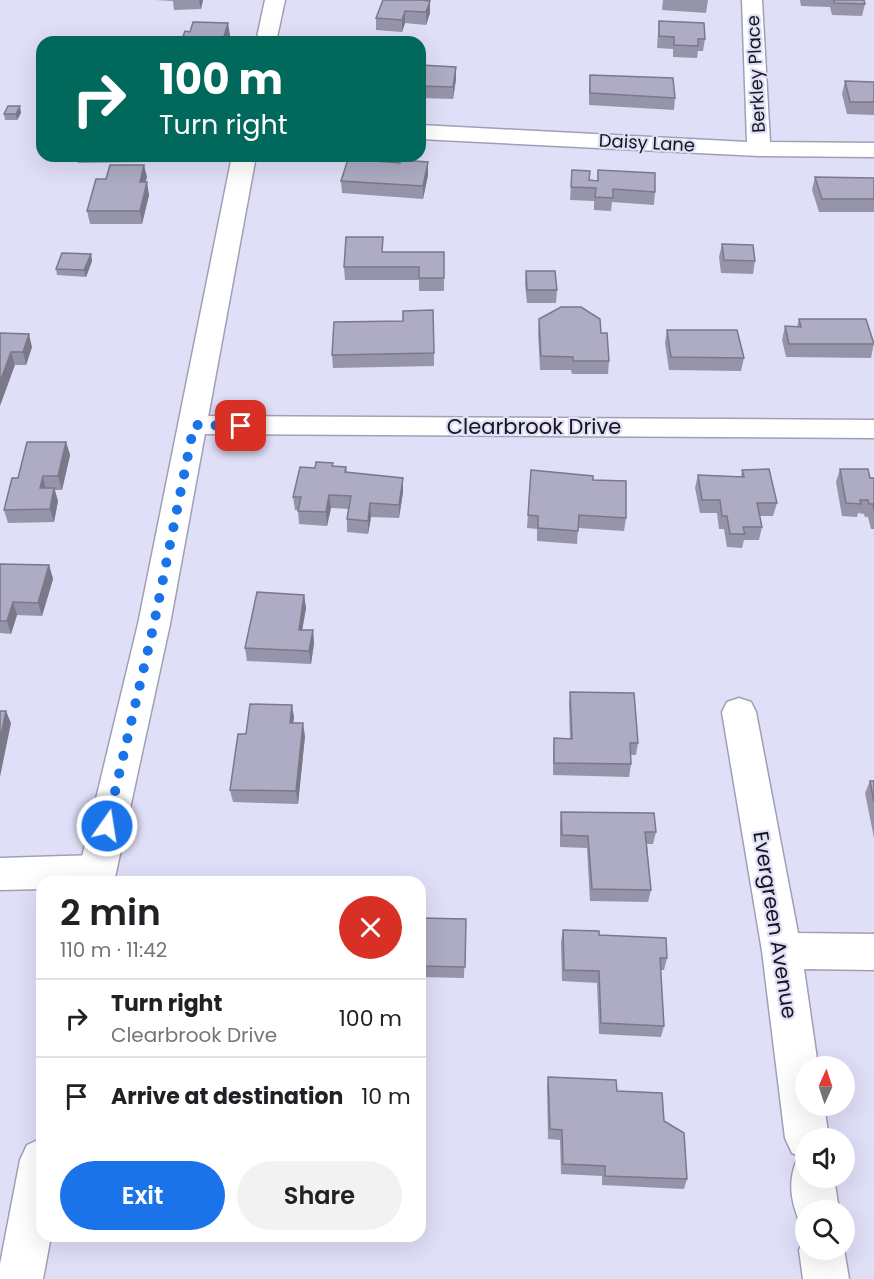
<!DOCTYPE html>
<meta charset="utf-8">
<style>
body{margin:0;font-family:Poppins,sans-serif;background:#f2f2f2;color:#202124;height:100vh;display:flex;flex-direction:column;font-size:22px;white-space:nowrap}
*{box-sizing:border-box;margin:0}
p{font-size:20px;color:#757577}
.icon{flex:none;width:33px;height:33px;fill:none;stroke:currentColor;stroke-width:2;stroke-linecap:round;stroke-linejoin:round}
.map{position:relative;flex:1;overflow:hidden}
.panel{position:absolute;left:36px;top:876px;width:390px;height:366px;display:flex;flex-direction:column;background:#fff;border-radius:18px;box-shadow:0 6px 24px #0002}
.panel>*{flex:none}
.hud{position:absolute;left:36px;top:36px;width:390px;height:126px;border-radius:18px;box-shadow:0 6px 24px #0002;background:#00695c;color:#fff;overflow:hidden}
.needle{width:39px;rotate:3deg}
.buttons{position:absolute;left:795px;top:1056px;display:grid;gap:12px}
.buttons a{display:grid;place-items:center;width:60px;height:60px;border-radius:50%;background:#fff;box-shadow:0 6px 24px #0002;font-size:30px}
.pin{position:absolute;display:grid;place-items:center;width:51px;height:51px;color:#fff;margin:-26px;border-radius:12px;box-shadow:0 3px 9px #0006}
.me{position:absolute;width:66px;margin:-33px;rotate:13deg;stroke-linejoin:round;filter:drop-shadow(0 0 4px #0008)}
.turn{display:flex;align-items:center;gap:21px;height:126px;padding:0 24px;font-size:27px}
.turn .icon{width:78px;height:78px;stroke-width:2.5}
.turn b{display:block;font-size:42px;line-height:51px}
.round{display:grid;place-items:center;flex:none;width:63px;height:63px;border-radius:32px;background:#f2f2f2}
.summary{display:flex;align-items:center;justify-content:space-between;height:102px;padding:0 24px}
h1{font-size:36px;font-weight:600;line-height:45px}
.cta{display:flex;gap:12px;margin-top:auto;padding:12px 24px}
.cta a{flex:1;height:69px;border-radius:36px;background:#1a73e8;color:#fff;font-size:24px;font-weight:600;line-height:69px;text-align:center}
.cta a+a{background:#f2f2f2;color:#202124}
ul{padding:0;list-style:none}
li{display:flex;align-items:center;gap:18px;height:78px;padding:0 24px;border-top:2px solid #e0e0e0}
li div{flex:1}
li b{display:block;font-size:22px}
li em{font-style:normal}
.map>svg:first-child{display:block}
.lines{fill:none;stroke-linecap:round;stroke-linejoin:round}
.minor-casing{stroke:#a19fb6;stroke-width:3}
.tertiary-casing{stroke:#a19fb6;stroke-width:3}
.minor{fill:#fff;fill-rule:evenodd}
.tertiary{fill:#fff;fill-rule:evenodd}
.wall{fill:#9694a9}
.shaded-wall{fill:#7a7889}
.building{fill:#aeacc4;stroke:#7a7889;stroke-width:1.5}
.route{stroke:#1a73e8;stroke-width:10;stroke-dasharray:0 18}
.labels{text-anchor:middle;stroke-width:4.5;stroke-linejoin:round;paint-order:stroke}
.far-street-label{font-size:18px;fill:#16151d;stroke:#e0dff8}
.street-label{font-size:21px;fill:#16151d;stroke:#e0dff8}
</style>
<div class="map">
<svg width="874" height="1279" viewBox="0 0 874 1279">
<rect width="100%" height="100%" fill="#e0dff8"/>
<g class="lines">
<g class="minor-casing">
<path id="minor" d="M742 0H762L770 142 874 143V157L759 156 420 139V125L747 142Z
M194 416 874 420V438L194 434 184 432 180 425 184 418Z
M739 698 751 702 756 712 798 933 874 934V970L804 969 818 1066H806V1106H824L829 1138H806V1159L792 1153 785 1138 762 951 722 712 727 702Z
M97 855 110 860 116 871 111 882H42V889L0 890V858Z
M806 1159V1178H834L839 1210H806V1228L801 1226C792 1204 787 1185 796 1162Z
M806 1235V1250L844 1249 849 1279H803L799 1250Z"/>
</g>
<g class="tertiary-casing">
<path id="tertiary" d="M265 0H285L276 42H256Z
M232 156H256L170 624 114 882H76L138 624Z
M42 1138V1236H51L43 1279H0V1264L20 1160 27 1145Z"/>
</g>
<use href="#minor" class="minor"/>
<use href="#tertiary" class="tertiary"/>
</g>
<path class="wall" d="M155 0H203L201 9 174 10 173 1Z
M663 0H708L706 13 662 10Z
M800 0H864L865 4 862 16 832 15 830 7 801 6Z
M430 1V13L426 25 405 23 402 32 376 30V18Z
M659 21 705 39 703 51H698L697 58 673 57V49L657 48 658 33Z
M190 32 230 35 227 42H183L182 39Z
M420 65 456 79 453 99 420 98Z
M590 75 675 98 674 110 589 105V87Z
M845 81 874 82V115L847 114 842 94Z
M21 113 17 120H5L4 114Z
M77 156H152L151 162 78 163Z
M428 162V175L423 199 342 193 341 181 400 163Z
M572 170 589 180 597 181 598 170 655 192 654 205 612 202 611 211 594 210V201L570 200Z
M147 177 145 182 149 195 142 224H90L87 211Z
M815 177 874 178V212H819L812 190Z
M722 244 755 261 753 274 721 273 719 257Z
M383 252H444V291H419V280H345L344 267Z
M91 254 92 261 86 277 57 275 56 269Z
M526 271 557 290 556 303H527L525 284Z
M539 319 601 333 609 361 608 374H572L571 370H540L538 332Z
M799 319 874 343 871 358 786 357 782 340 785 326 797 327Z
M667 330 744 358 741 371 669 370 665 343Z
M0 333 32 347 26 365H15Z
M434 353V366L333 368 332 355Z
M66 442 70 455 62 490H55L58 501 54 522 8 523 4 510 18 478Z
M333 466 346 467 347 472 403 478V492L399 518 371 517 368 534 347 532V519L348 509 331 508 327 526 299 524 298 510H295L293 497 315 468Z
M840 469 870 478H874V529H871L868 517H865L864 514 858 513 857 517 842 516 836 482Z
M531 470 593 480 626 518 624 531 578 528 577 544 537 541V529L527 528Z
M742 470 777 503 773 516H759L762 527 759 540H744L742 548 727 547 724 529H719L717 513H700L695 488 698 475 741 477Z
M0 564 49 565 53 579 42 616 17 615 11 634 0 633Z
M304 595 306 608 302 630H313L314 643 311 664 247 661 245 648Z
M570 692 638 743 636 755H630L631 764 629 777 553 775V751L554 738 570 739 569 704Z
M294 717 293 723 305 736 298 804 233 802 230 790 246 734Z
M870 781H874V838L865 793Z
M561 812 656 832 653 844H647L651 890 648 902 590 901 587 848 560 847V824Z
M420 918 466 919 464 978 420 977Z
M563 930 599 935 667 958 664 970H660L664 1026 661 1037 599 1034 597 983 562 981 561 942Z
M548 1077 617 1091 664 1121 687 1179 684 1189 602 1185V1176L561 1174 560 1140 548 1139 547 1088Z"/>
<path class="shaded-wall" d="M199 0H203L201 9Z
M430 1V13L426 25V12Z
M405 11V23L402 32V20Z
M228 23 230 35 227 42H223Z
M456 67V79L453 99V87Z
M20 106 21 113 17 120 16 114Z
M428 162V175L423 199V186Z
M144 165 147 177 142 195 140 182Z
M147 182 149 195 142 224 140 211Z
M91 254 92 261 86 277 84 270Z
M29 334 32 347 26 365 23 352Z
M11 352 15 365 0 406V382Z
M66 442 70 455 62 490 58 476Z
M43 476 46 490 40 488Z
M403 478V492L399 518V505Z
M54 488 58 501 54 522 50 509Z
M329 495 331 508 327 526 326 512Z
M370 503 371 517 368 534V521Z
M49 565 53 579 42 616 38 603Z
M304 595 306 608 300 643 299 630Z
M13 602 17 615 11 634 7 621Z
M313 630 314 643 311 664 309 651Z
M292 705 294 717 292 736 290 723Z
M6 711 11 723 0 777V740Z
M303 723 305 736 298 804 296 791Z"/>
<path class="building" d="M383 0H421L430 1 426 12 405 11 402 20 376 18Z
M834 0H864L865 4 834 3Z
M659 21 704 23 705 39H698V46L674 45V37L659 36Z
M193 22 228 23 223 40 182 39 185 31 190 32Z
M420 65 456 67 453 87 420 86Z
M590 75 673 78 675 98 590 93Z
M845 81 874 82V102H850Z
M8 106H20L16 114H4Z
M348 159 400 163V160L428 162 423 186 341 181Z
M110 165H144L140 182H147L140 211H87L96 179H106Z
M572 170 590 171 589 180 598 181V170L655 173V192L613 189V198L595 197 596 188 571 187Z
M815 177 874 178V199H822Z
M346 237H383L382 252H444V278H419V267H344Z
M722 244 753 245 755 261 724 260Z
M62 253 91 254 84 270 56 269Z
M526 271H555L557 290H527Z
M561 307H581L600 319 601 333H607L609 361H573V357L541 356 539 319Z
M433 310 434 353 332 355 334 322 403 321V311Z
M799 319H866L874 344H789L785 326 801 327Z
M667 330H737L744 358 671 357Z
M0 333 29 334 23 352H11L0 382Z
M27 442H66L58 476H43L40 488H54L50 509 4 510 12 478H18Z
M316 462 333 463 332 466 346 467 345 472 403 478 399 505 370 503 368 521 347 519 351 496 329 495 326 512 298 511 301 497H293L300 467 315 468Z
M769 469 777 503H757L762 527H743L745 534H730L727 516H722L720 500H702L698 475 744 477 742 470Z
M840 469H868L870 478H874V511L873 504H869L868 500H860L861 504 846 503Z
M531 470 593 476V480L626 481V518L579 515 578 531 538 528V516L528 515Z
M0 564 49 565 38 603 13 602 7 621H0Z
M257 592 304 595 299 630H313L309 651 245 648Z
M570 692 634 693 638 743H630L631 764 554 763V738L572 739Z
M250 704 292 705 290 723H303L296 791 230 790 238 734H246Z
M0 711H6L0 740Z
M870 781H874V802Z
M561 812 654 813 656 832H645L651 890 592 889 588 836 562 835Z
M420 918 466 919 465 967 420 966Z
M563 930 599 931V935L666 938 667 958H660L664 1026 601 1023 599 971 564 970Z
M548 1077 616 1080 617 1091 662 1093 664 1121 684 1133 687 1179 605 1176V1166L563 1164 562 1130 550 1129Z"/>
<g class="lines">
<path class="route" d="M107 826 154 624 194 425 241 426"/>
</g>
<g class="labels">
<g class="far-street-label">
<text transform="translate(756 74) rotate(-93)" y="6">Berkley Place</text>
<text transform="translate(647 143) rotate(3)" y="6">Daisy Lane</text>
</g>
<g class="street-label">
<text x="534" y="434">Clearbrook Drive</text>
<text transform="translate(775 925) rotate(81)" y="7">Evergreen Avenue</text>
</g>
</g>
</svg>
<div class="buttons">
<a><svg class="needle" viewBox="-14 -14 28 28"><path d="M0-13l5 13h-10z" fill="#e53935"/><path d="M0 13l5-13h-10z" fill="#757577"/></svg></a>
<a><svg class="icon" aria-label="sound" viewBox="0 0 24 24"><path d="M4 9h4l5-4v14l-5-4H4zM17 9q2 3 0 6"/></svg></a>
<a><svg class="icon" aria-label="search" viewBox="0 0 24 24"><circle cx="10" cy="10" r="6"/><path d="M15 15l6 6"/></svg></a>
</div>
<div class="pin" style="left:241px;top:426px;background:#d93025"><svg class="icon" aria-label="arrive" viewBox="0 0 24 24"><path d="M6 21V4h12l-3 4 3 4H6"/></svg></div>
<svg class="me" style="left:107px;top:826px" viewBox="-20 -20 40 40"><circle r="17" fill="#1a73e8" stroke="#fff" stroke-width="3"/><path d="M0-11L8 9 0 5-8 9z" fill="#fff"/></svg>
<div class="hud">
<div class="turn"><svg class="icon" aria-label="right" viewBox="0 0 24 24"><path d="M7 20v-9h11M14 6l5 5-5 5"/></svg><div><b>100 m</b>Turn right</div></div>
</div>
<section class="panel">
<div class="summary"><div><h1>2 min</h1><p>110 m · 11:42</p></div><a class="round" style="background:#d93025;color:#fff"><svg class="icon" aria-label="close" viewBox="0 0 24 24"><path d="M6 6l12 12M18 6L6 18"/></svg></a></div>
<ul>
<li><svg class="icon" aria-label="right" viewBox="0 0 24 24"><path d="M7 20v-9h11M14 6l5 5-5 5"/></svg><div><b>Turn right</b><p>Clearbrook Drive</p></div><em>100 m</em></li>
<li><svg class="icon" aria-label="arrive" viewBox="0 0 24 24"><path d="M6 21V4h12l-3 4 3 4H6"/></svg><div><b>Arrive at destination</b></div><em>10 m</em></li>
</ul>
<div class="cta"><a>Exit</a><a>Share</a></div>
</section>
</div>
